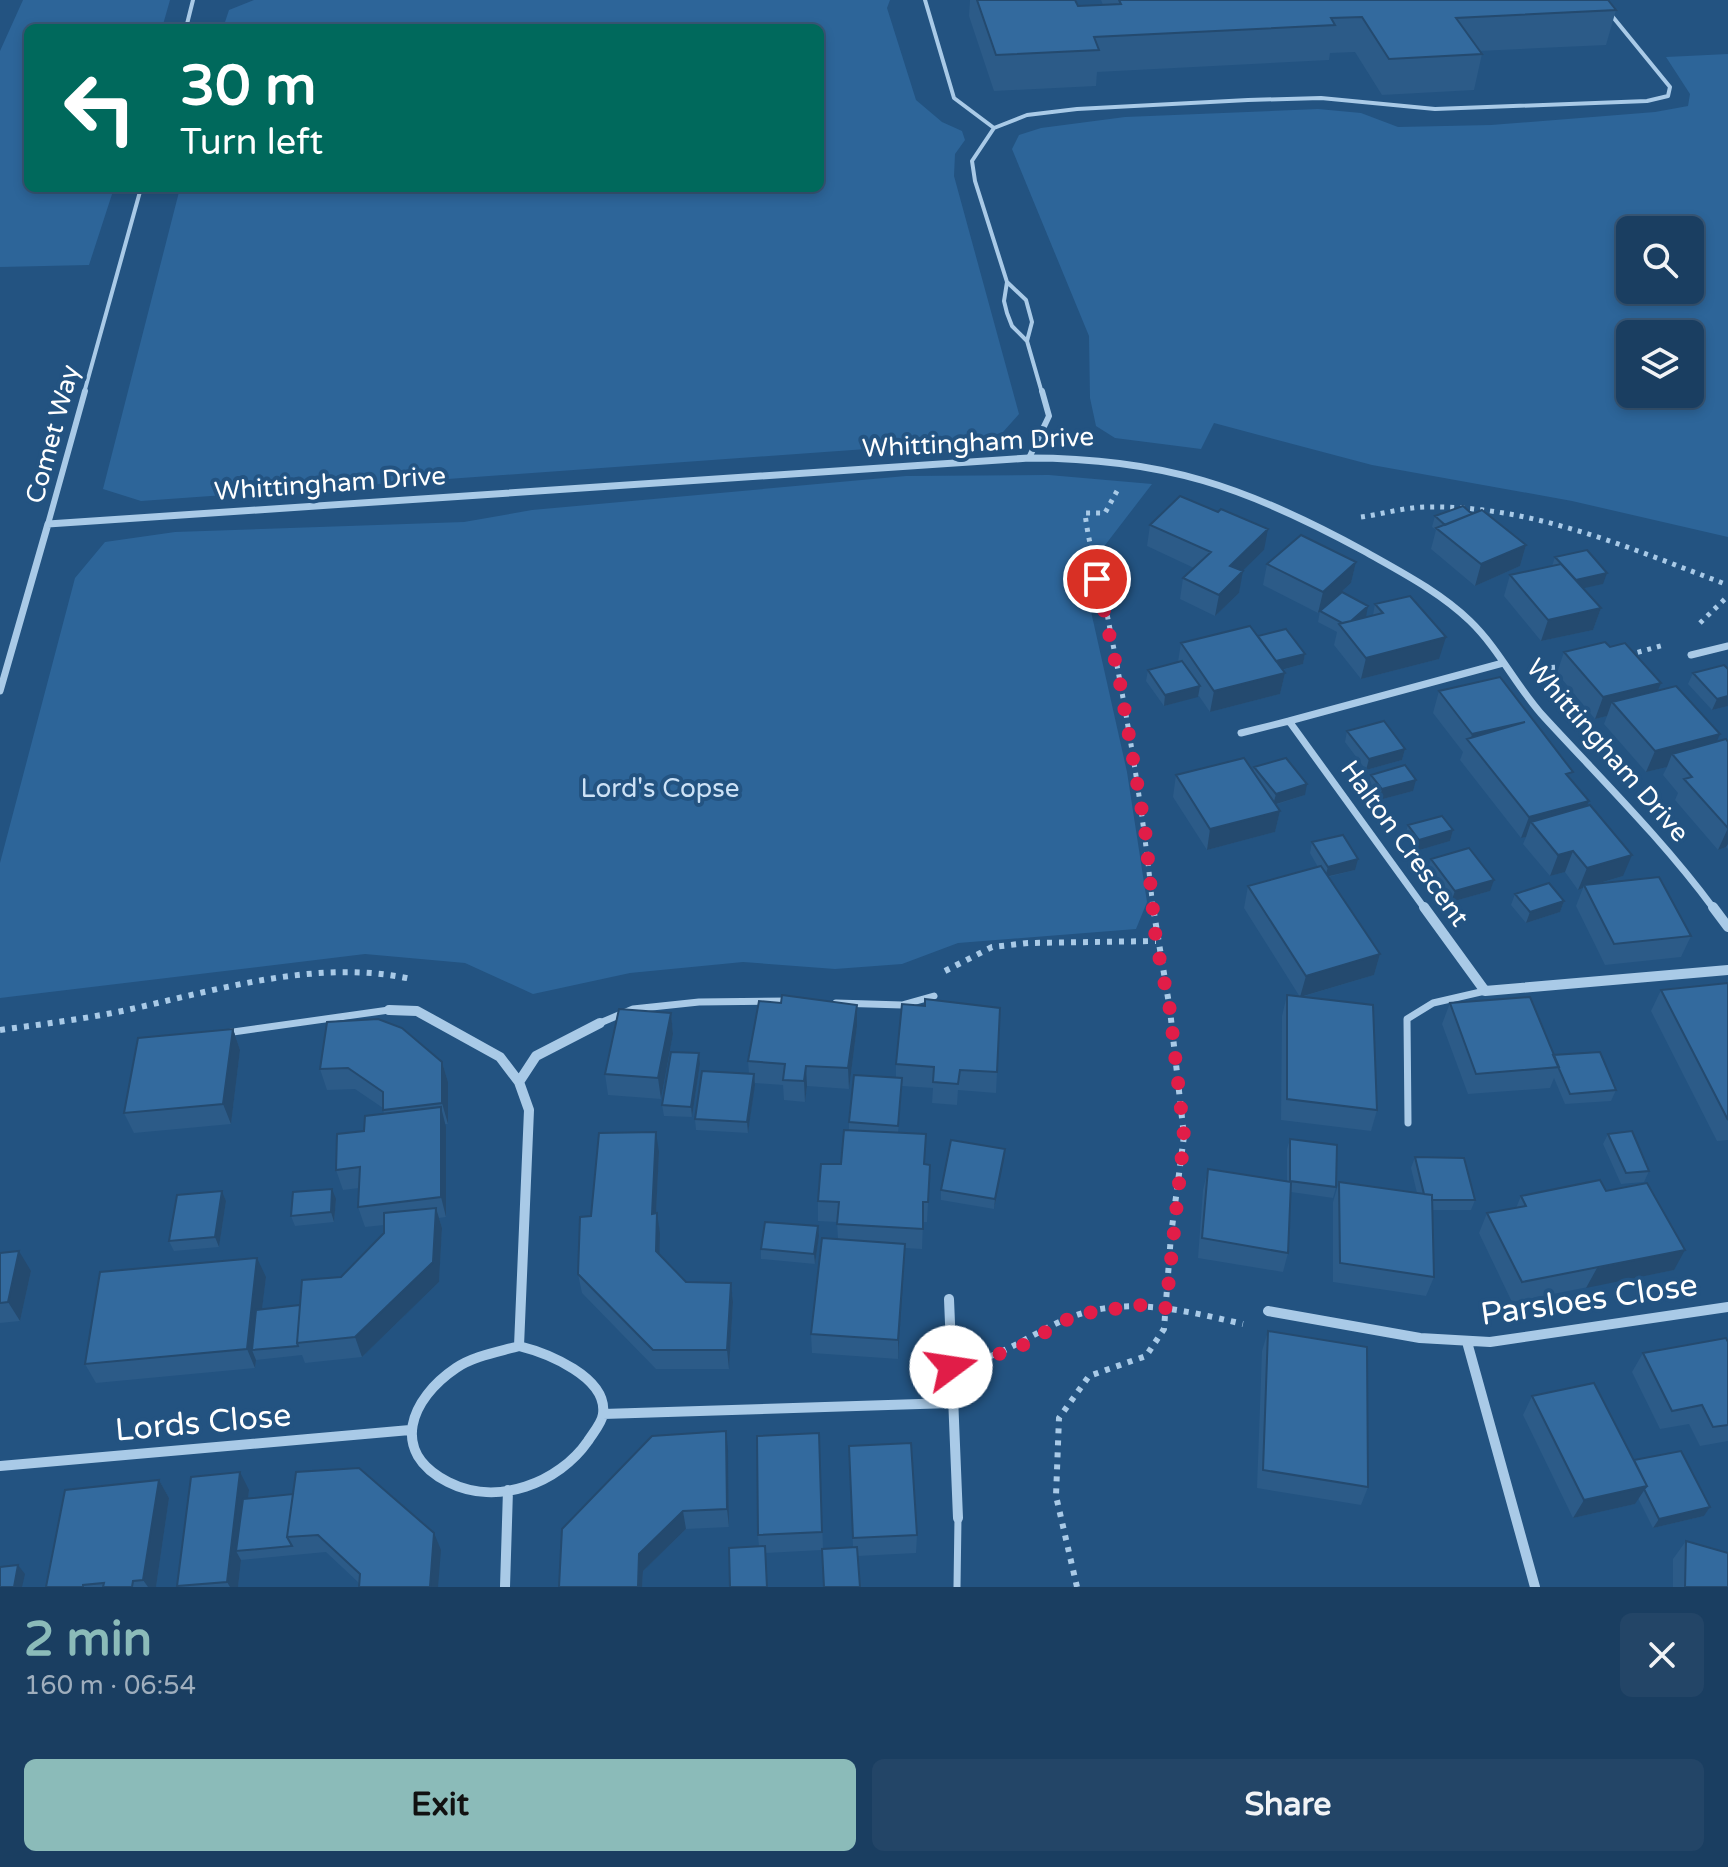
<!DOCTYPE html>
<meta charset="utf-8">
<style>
body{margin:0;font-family:"Varela Round",sans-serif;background:#234567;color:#f1f3f6;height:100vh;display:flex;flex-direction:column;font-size:30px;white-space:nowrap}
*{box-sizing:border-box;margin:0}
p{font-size:26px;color:#9faebd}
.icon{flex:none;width:44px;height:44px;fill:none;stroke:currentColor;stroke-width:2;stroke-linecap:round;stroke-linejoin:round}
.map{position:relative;height:1587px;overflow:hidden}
.panel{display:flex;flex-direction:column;background:#1a3e61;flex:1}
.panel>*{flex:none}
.top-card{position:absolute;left:24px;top:24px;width:800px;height:168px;border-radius:12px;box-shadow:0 4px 12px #0003,0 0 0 2px #385776;background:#00695c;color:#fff;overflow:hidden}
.buttons{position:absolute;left:1616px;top:216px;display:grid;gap:16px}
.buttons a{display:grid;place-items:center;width:88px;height:88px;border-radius:12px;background:#1a3e61;box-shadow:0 4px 12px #0003,0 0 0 2px #385776;font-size:40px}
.pin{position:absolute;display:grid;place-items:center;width:68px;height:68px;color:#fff;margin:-34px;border:4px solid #fff;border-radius:50%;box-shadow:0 2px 8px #0007}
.me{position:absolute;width:88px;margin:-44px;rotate:76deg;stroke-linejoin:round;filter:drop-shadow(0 0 6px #0008)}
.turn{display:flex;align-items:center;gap:28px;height:168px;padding:0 24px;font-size:36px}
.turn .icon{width:104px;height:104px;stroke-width:2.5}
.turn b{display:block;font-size:56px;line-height:68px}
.round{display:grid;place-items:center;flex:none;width:84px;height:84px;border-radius:12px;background:#234567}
.head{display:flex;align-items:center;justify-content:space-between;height:136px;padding:0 24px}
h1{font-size:48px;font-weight:800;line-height:60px;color:#8bbbb9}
.action{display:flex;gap:16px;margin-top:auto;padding:16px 24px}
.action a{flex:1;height:92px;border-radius:12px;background:#8bbbb9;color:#111;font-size:32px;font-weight:800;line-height:92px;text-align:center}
.action a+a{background:#234567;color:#f1f3f6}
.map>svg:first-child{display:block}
.green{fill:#2d6599;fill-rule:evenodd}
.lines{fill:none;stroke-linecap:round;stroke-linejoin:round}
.path-far1{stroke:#a9cae7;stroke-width:5;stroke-dasharray:4 6;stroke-linecap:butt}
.path{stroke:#a9cae7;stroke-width:6;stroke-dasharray:5 7;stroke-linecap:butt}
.lane-far2{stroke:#a9cae7;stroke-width:4}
.lane-far1{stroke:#a9cae7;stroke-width:6}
.lane{stroke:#a9cae7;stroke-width:7}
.street-far1{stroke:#a9cae7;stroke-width:7}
.street{stroke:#a9cae7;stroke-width:10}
.wall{fill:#2c5b88}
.shaded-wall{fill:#244a6f}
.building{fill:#336a9e;stroke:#244a6f;stroke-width:2}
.route{stroke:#e11d48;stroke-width:14;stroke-dasharray:0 25.2}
.labels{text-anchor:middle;stroke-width:8;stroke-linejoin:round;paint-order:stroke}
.street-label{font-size:26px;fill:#fff;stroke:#235381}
.park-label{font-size:26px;fill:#cde2f6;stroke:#235381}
.near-street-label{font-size:32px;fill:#fff;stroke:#235381}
</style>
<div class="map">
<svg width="1728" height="1587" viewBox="0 0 1728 1587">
<rect width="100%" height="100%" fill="#235381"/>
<path class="green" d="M23 0H170L162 28H28V188H114L89 265 0 267V51Z
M254 0H890L887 8 916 100 942 122 962 131 965 140 955 154 954 176 1019 414 1003 432 978 441 141 501 103 489 180 188H820V28H223L229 10Z
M1728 54V537L1572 501 1372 465 1214 423 1201 449 1115 438 1096 426 1090 398 1089 336 1012 149 1019 135 1041 128 1125 117 1318 109 1361 113 1398 127 1491 125 1655 112 1688 106 1690 94 1666 57ZM1630 230H1690V290H1630ZM1630 334H1690V394H1630Z
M1049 475 1152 484 1099 553 1088 598 1127 772 1147 902 1136 929 958 943 902 964 835 969 743 962 630 973 533 994 465 963 365 954 0 998V863L75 578 105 542 175 532 464 522 532 510 906 476Z"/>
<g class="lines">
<path class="path-far1" d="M1117 491 1105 513H1085C1089 549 1099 575 1106 609 1126 708 1143 808 1153 909
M1361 517C1383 514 1405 507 1428 507 1532 505 1632 549 1728 585
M1700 623 1728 596
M1628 655 1664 645
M1541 668 1563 667"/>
<path class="path" d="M945 971 992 947 1028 943 1156 941
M0 1030C43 1024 85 1019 127 1010 217 990 319 958 411 979
M979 1360C1013 1350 1041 1328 1074 1316 1129 1296 1187 1311 1243 1324
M1077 1587 1056 1496 1059 1418 1089 1376 1146 1356 1164 1329 1171 1235 1184 1136 1170 1010 1153 907"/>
<path class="lane-far2" d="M925 0 954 98 994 128 972 161 975 181 1007 282 1026 300 1032 322 1027 341
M186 28 193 0
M994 128 1027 115 1077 109 1248 100 1321 98 1435 109 1647 101 1668 96 1670 87 1599 0
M1007 282 1004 301 1007 313 1012 326 1027 341 1042 393
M84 393 141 188"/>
<path class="lane-far1" d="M1029 458 1049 416 1042 391
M48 524 85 391"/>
<path class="lane" d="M836 1003 902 1005 934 996
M600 1023 633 1009 699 1002 789 1001
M226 1033 389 1010
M1408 1123 1407 1019 1433 1003 1485 991
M957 1587 958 1518"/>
<path class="street-far1" d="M1691 655 1728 646
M0 691 48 524 1029 458C1163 458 1247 487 1364 551 1401 572 1440 592 1470 621 1500 650 1517 688 1545 718 1602 780 1663 840 1714 909
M1241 733 1289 721
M1425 909 1289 721 1503 663"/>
<path class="street" d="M1424 907 1485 991 1728 970
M1713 907 1728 927
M389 1010 417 1011 500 1057 519 1082 529 1110 519 1346
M519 1082 536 1056 600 1023
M949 1299 958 1518
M1268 1311 1420 1338 1490 1342 1728 1307
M1467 1342 1535 1587
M519 1346C547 1353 608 1377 603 1414 602 1423 593 1433 588 1441 559 1483 497 1507 448 1482 389 1452 410 1399 456 1368 474 1356 498 1352 519 1346Z
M603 1414 951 1403
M0 1466 410 1430
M505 1587 508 1490"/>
</g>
<path class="wall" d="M970 0H1075L1078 6 1103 5 1101 0H1608L1616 10 1606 45 1479 51 1482 54 1474 90 1382 95 1355 52 1330 53 1329 60 1097 72 1096 86 994 91 969 16Z
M1472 514 1526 545 1520 566 1475 586 1431 549 1436 530 1432 527 1435 516Z
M1150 525 1264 550 1242 571 1239 593 1215 616 1180 599 1183 578 1194 568 1147 546Z
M1555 557 1603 584 1583 588 1601 608 1593 630 1541 641 1504 596 1510 575 1552 566Z
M1356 562 1351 583 1321 611 1366 617 1373 615 1375 604 1439 659 1361 679 1334 645 1337 632 1318 622 1320 611 1318 613 1263 585 1267 564Z
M1258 636 1305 654 1303 664 1282 670 1285 673 1280 694 1210 712 1199 696 1164 706 1146 681 1148 670 1178 662 1181 643Z
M1564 652 1658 691 1717 742H1728V849L1726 847 1718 850 1675 800 1678 793 1663 775 1667 767 1646 772 1604 724 1607 716 1595 719 1557 673Z
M1693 673 1728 706 1712 710 1688 684Z
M1439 691 1571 779 1623 876 1597 884 1691 936 1681 957 1605 965 1576 906 1583 888 1578 890 1565 872 1550 876 1523 844 1526 837 1521 838 1460 760 1463 752 1433 713Z
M1347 731 1405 749 1402 760 1366 770 1345 742Z
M1254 767 1305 795 1275 805 1280 811 1275 832 1207 850 1173 797 1176 775 1253 772Z
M1371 775 1413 791 1379 800 1368 785Z
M1408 825 1453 830 1450 841 1416 851 1405 836Z
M1312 842 1355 870 1328 877 1380 954 1374 975 1301 997 1377 1110 1371 1131 1281 1120 1282 1016 1287 995 1300 997 1244 908 1248 886 1318 867 1310 853Z
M1431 859 1490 891 1451 902 1428 870Z
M1515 894 1564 901 1560 912 1526 923 1511 905Z
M1728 983V1140L1717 1141 1651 1011 1661 990Z
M781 1003 857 1005V1026L849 1089 807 1086 805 1102 784 1100 783 1085 755 1083 748 1133 696 1130 695 1119 749 1074 748 1061Z
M1450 1003 1554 1055 1616 1090 1611 1101 1565 1104 1554 1078 1550 1088 1468 1094 1442 1024Z
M671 1013 673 1034 661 1099 608 1095 605 1074Z
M233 1029 240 1050 231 1124 134 1133 124 1113Z
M699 1053 700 1064 692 1117 664 1116 662 1105Z
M442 1062 448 1082V1124H445L446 1217 439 1218 442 1228 439 1282 362 1357 305 1363 302 1355 256 1360 255 1368 96 1383 85 1364 266 1277 262 1309 300 1305 341 1277 384 1233V1225L365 1227 358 1207 359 1188 343 1190 336 1170 364 1131 384 1114 383 1108 355 1089 327 1090 320 1069Z
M896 1064 997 1072 996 1093 958 1090 957 1105 932 1103 933 1088 902 1086 898 1133 925 1164 930 1165 927 1222H923L922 1249 905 1248 898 1359 812 1353 811 1334 838 1239 837 1222 818 1221V1201L841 1164 849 1130V1122L896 1078Z
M1608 1134 1649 1171 1644 1182 1621 1184 1603 1144Z
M1290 1139 1336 1187 1333 1198 1291 1192 1288 1253 1283 1272 1198 1258 1203 1190 1208 1169 1287 1182V1149Z
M659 1152 656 1213 660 1233 659 1254 686 1282 731 1283 733 1302 729 1369H656L582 1293 578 1274 591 1216Z
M1415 1157 1475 1200 1471 1210H1432L1434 1277 1426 1296 1333 1282V1202L1339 1182 1417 1193 1411 1168Z
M1004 1160 994 1209 941 1200V1190Z
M222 1191 226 1201 219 1247 174 1251 169 1241Z
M1521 1196 1674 1270 1512 1302 1479 1233 1487 1213 1516 1208Z
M336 1199 334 1222 295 1226 291 1216Z
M819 1236 815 1264 761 1259V1249Z
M0 1253 31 1271 20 1321 0 1323Z
M1268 1331 1368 1487 1361 1505 1257 1488 1262 1351Z
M1728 1342V1441L1700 1446 1689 1424 1660 1429 1632 1372 1643 1353Z
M1532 1396 1634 1460 1710 1507 1704 1516 1653 1528 1638 1498 1635 1504 1573 1518 1523 1415Z
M819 1433 823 1549 853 1547 849 1446 917 1535 916 1553 858 1556 822 1550 766 1553 759 1547 758 1535Z
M728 1450 729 1527 686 1529 643 1571 642 1587H559Z
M159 1480 169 1498 156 1587H46Z
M249 1490 248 1498 441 1550 359 1583 326 1552 241 1560 238 1587H178Z
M1686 1541 1728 1587H1673V1559Z"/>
<path class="shaded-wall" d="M1268 529 1264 550 1226 587 1230 566Z
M1526 545 1520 566 1475 586 1481 564Z
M1356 562 1351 583 1318 613 1323 592Z
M1243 571 1239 593 1215 616 1219 595Z
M1607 573 1603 584 1571 591 1574 580Z
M1368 606 1366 617 1346 625Z
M1601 608 1593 630 1541 641 1548 620Z
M1446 637 1439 659 1361 679 1366 658Z
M1305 654 1303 664 1270 673 1272 662Z
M1285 673 1280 694 1210 712 1214 691Z
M1661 683 1652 704 1612 702 1607 716 1595 719 1603 697Z
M1200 686 1198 697 1164 706 1165 695Z
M1728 696V706L1712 710 1717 699Z
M1525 722 1470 743 1472 734Z
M1720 734 1711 755 1672 754 1667 767 1646 772 1655 751Z
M1405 749 1402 760 1366 770 1369 759Z
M1416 780 1413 791 1379 800 1382 789Z
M1307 784 1305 795 1273 805 1276 794Z
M1589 801 1580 822H1531L1526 837 1521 838 1529 817Z
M1280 811 1275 832 1207 850 1210 829Z
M1728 828V844L1726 847 1718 850Z
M1453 830 1450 841 1416 851 1419 840Z
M1573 851 1565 872 1550 876 1558 855Z
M1632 855 1623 876 1586 887 1584 885 1583 888 1578 890 1587 868Z
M1358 859 1355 870 1325 877 1328 867Z
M1494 880 1490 891 1451 902 1455 891Z
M1564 901 1560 912 1526 923 1530 912Z
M1380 954 1374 975 1300 997 1306 976Z
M857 1005V1026L849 1089 848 1068Z
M671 1013 673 1034 661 1099 658 1078Z
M233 1029 240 1050 231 1124 223 1104Z
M699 1053 700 1064 692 1117 691 1107Z
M442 1062 448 1082V1124L442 1103Z
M806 1066 807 1086 805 1102 804 1081Z
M754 1074 755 1085 748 1133 747 1122Z
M441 1107 446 1127V1217L441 1197Z
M656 1132 659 1152 655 1234 652 1214Z
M1005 1149 1004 1160 994 1209 995 1199Z
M332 1189 336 1199 334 1222 331 1212Z
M222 1191 226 1201 219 1247 215 1237Z
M436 1208 442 1228 439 1282 362 1357 355 1337Z
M657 1213 660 1233 659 1271 656 1251Z
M818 1226 819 1236 815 1264 814 1254Z
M905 1244 904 1264 898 1359V1340Z
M1685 1250 1674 1270 1586 1288 1597 1268Z
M19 1251 31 1271 20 1321 8 1302Z
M257 1258 266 1277 257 1350H252L256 1360 255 1368 247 1349Z
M731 1283 733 1302 729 1369 727 1350Z
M726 1431 728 1450 729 1527 727 1509Z
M240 1472 249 1490 242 1551H236L241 1560 238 1587H230L227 1582Z
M159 1480 169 1498 156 1587H148L143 1580Z
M1647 1486 1635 1504 1573 1518 1584 1500Z
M1710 1507 1704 1516 1653 1528 1659 1519Z
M683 1511 686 1529 643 1571 642 1587H638L639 1554Z
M434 1533 441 1550 438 1587H430Z
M18 1565 25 1574 22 1587H14Z"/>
<path class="building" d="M977 0H1075L1078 6 1121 4 1119 0H1608L1616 10 1456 18 1482 54 1389 59 1362 17 1331 18 1335 25 1094 37 1099 50 996 55Z
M1180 496 1218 512 1221 509 1268 529 1230 566 1243 571 1219 595 1183 578 1211 552 1150 525Z
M1463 506 1472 514 1445 525 1435 516Z
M1482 510 1526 545 1481 564 1436 528Z
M1301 535 1356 562 1323 592 1267 564Z
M1587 550 1607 573 1576 580 1555 557Z
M1561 564 1601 608 1548 620 1510 575Z
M1342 592 1368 606 1351 621 1342 623 1320 611Z
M1410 596 1446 637 1366 658 1339 624 1383 613 1375 604Z
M1250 626 1285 673 1214 691 1181 643Z
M1286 629 1305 654 1276 661 1258 636Z
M1605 642 1610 647 1625 643 1661 683 1603 697 1564 652Z
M1182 661 1200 686 1165 695 1148 670Z
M1724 665 1728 669V696L1717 699 1693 673Z
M1500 677 1573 772 1566 774 1589 801 1529 817 1467 739 1525 722 1472 734 1439 691Z
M1676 686 1720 734 1655 751 1612 702Z
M1384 721 1405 749 1369 759 1347 731Z
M1726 739 1728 742V828L1684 779 1692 777 1672 754Z
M1244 758 1280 811 1210 829 1176 775Z
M1286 758 1307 784 1276 794 1254 767Z
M1405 765 1416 780 1382 789 1371 775Z
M1590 805 1632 855 1587 868 1573 851 1558 855 1531 822Z
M1442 816 1453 830 1419 840 1408 825Z
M1343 835 1358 859 1328 867 1312 842Z
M1469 848 1494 880 1455 891 1431 859Z
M1321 866 1380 954 1306 976 1248 886Z
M1659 877 1691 936 1614 944 1584 885Z
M1549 883 1564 901 1530 912 1515 894Z
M1728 983V1120L1661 990Z
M782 995 857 1005 848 1068 806 1066 804 1081 783 1080 785 1064 748 1061 759 1001 781 1003Z
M1287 995 1373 1005 1377 1110 1287 1099Z
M1530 997 1559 1067 1476 1074 1450 1003Z
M925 999 1000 1008 997 1072 960 1070 958 1084 933 1082 934 1067 896 1064 902 1004 925 1006Z
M619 1009 671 1013 658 1078 605 1074Z
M378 1019 402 1028 442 1062V1103L383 1110V1092L348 1068 320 1069 327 1022Z
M233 1029 223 1104 124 1113 138 1038Z
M671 1052 699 1053 691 1107 662 1105Z
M1600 1052 1616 1090 1570 1094 1553 1055Z
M702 1071 754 1074 747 1122 695 1119Z
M854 1075 902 1078 898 1126 849 1122Z
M441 1107V1197L358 1207 360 1167 336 1170 337 1134 364 1131 365 1116Z
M844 1130 926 1134 924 1164 930 1165 928 1202H923V1229L837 1224 839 1202 818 1201 821 1164H841Z
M1632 1131 1649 1171 1626 1173 1608 1134Z
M656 1132 652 1214 657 1213 656 1251 686 1282 731 1283 727 1350H653L578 1274 580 1217 591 1216 599 1133Z
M1290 1139 1337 1145 1336 1187 1290 1181Z
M951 1140 1005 1149 995 1199 941 1190Z
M1415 1157 1464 1158 1475 1200H1432V1195L1424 1194Z
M1208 1169 1291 1182 1288 1253 1202 1238Z
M1600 1180 1606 1191 1647 1183 1685 1250 1522 1282 1487 1213 1526 1206 1521 1196Z
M1339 1182 1432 1195 1434 1277 1340 1263Z
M332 1189 331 1212 291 1216 293 1192Z
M222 1191 215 1237 169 1241 177 1195Z
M436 1208 433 1262 355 1337 297 1343 302 1280 341 1277 384 1233V1213Z
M765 1222 818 1226 814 1254 761 1249Z
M822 1238 905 1244 898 1340 811 1334Z
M19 1251 8 1302 0 1303V1253Z
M257 1258 247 1349 85 1364 100 1272Z
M300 1305 297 1343 298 1346 252 1350 256 1310Z
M1268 1331 1367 1347 1368 1487 1263 1470Z
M1726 1338 1728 1342V1425L1713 1427 1702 1405 1672 1411 1643 1353Z
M1594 1383 1647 1486 1584 1500 1532 1396Z
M726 1431 727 1509 683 1511 639 1554 638 1587H559L562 1529 652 1436Z
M819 1433 822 1532 758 1535 757 1436Z
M911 1443 917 1535 853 1538 849 1446Z
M1681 1451 1710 1507 1659 1519 1644 1489 1647 1486 1634 1460Z
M359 1468 434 1533 430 1587H359L360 1574 318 1535 287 1537 296 1472Z
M240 1472 227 1582 177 1586 191 1477Z
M159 1480 143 1580 133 1581 132 1587H103L104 1583 83 1585V1587H46L65 1490Z
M293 1494 287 1537 292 1546 236 1551 243 1499Z
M1686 1541 1728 1553V1587H1685Z
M765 1546 767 1587H730L729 1548Z
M857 1547 860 1587H824L822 1549Z
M18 1565 14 1587H0V1567Z"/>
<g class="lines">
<path class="route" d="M951 1367 991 1357 1023 1345 1075 1315 1139 1305 1166 1308 1184 1136 1170 1010 1156 941 1145 829 1120 683 1097 579"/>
</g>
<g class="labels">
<g class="street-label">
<text transform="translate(52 434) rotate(-75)" y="9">Comet Way</text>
<text transform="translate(978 442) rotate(-3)" y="9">Whittingham Drive</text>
<text transform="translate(330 483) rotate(-4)" y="9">Whittingham Drive</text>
<text transform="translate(1608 750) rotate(49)" y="9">Whittingham Drive</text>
<text transform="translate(1405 843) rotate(54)" y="9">Halton Crescent</text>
</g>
<g class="park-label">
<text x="660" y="797">Lord's Copse</text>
</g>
<g class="near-street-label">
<text transform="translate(1589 1299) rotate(-8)" y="11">Parsloes Close</text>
<text transform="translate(203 1422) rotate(-5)" y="11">Lords Close</text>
</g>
</g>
</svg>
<div class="buttons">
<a><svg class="icon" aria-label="search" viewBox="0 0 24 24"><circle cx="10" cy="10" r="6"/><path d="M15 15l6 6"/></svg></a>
<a><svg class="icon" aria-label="layers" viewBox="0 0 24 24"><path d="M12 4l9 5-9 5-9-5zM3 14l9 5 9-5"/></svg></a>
</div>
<div class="pin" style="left:1097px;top:579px;background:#d93025"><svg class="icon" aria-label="arrive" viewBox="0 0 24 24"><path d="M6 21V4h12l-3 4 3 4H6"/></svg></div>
<svg class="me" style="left:951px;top:1367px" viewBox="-20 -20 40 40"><circle r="19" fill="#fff"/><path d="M0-13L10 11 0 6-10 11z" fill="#e11d48"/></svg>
<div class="top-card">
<div class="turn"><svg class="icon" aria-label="left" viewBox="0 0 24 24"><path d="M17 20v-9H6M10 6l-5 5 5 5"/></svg><div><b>30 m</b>Turn left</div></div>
</div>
</div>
<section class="panel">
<div class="head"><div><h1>2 min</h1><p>160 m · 06:54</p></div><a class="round"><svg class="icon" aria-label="close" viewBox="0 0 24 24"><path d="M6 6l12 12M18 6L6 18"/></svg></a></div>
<div class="action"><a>Exit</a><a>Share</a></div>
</section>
